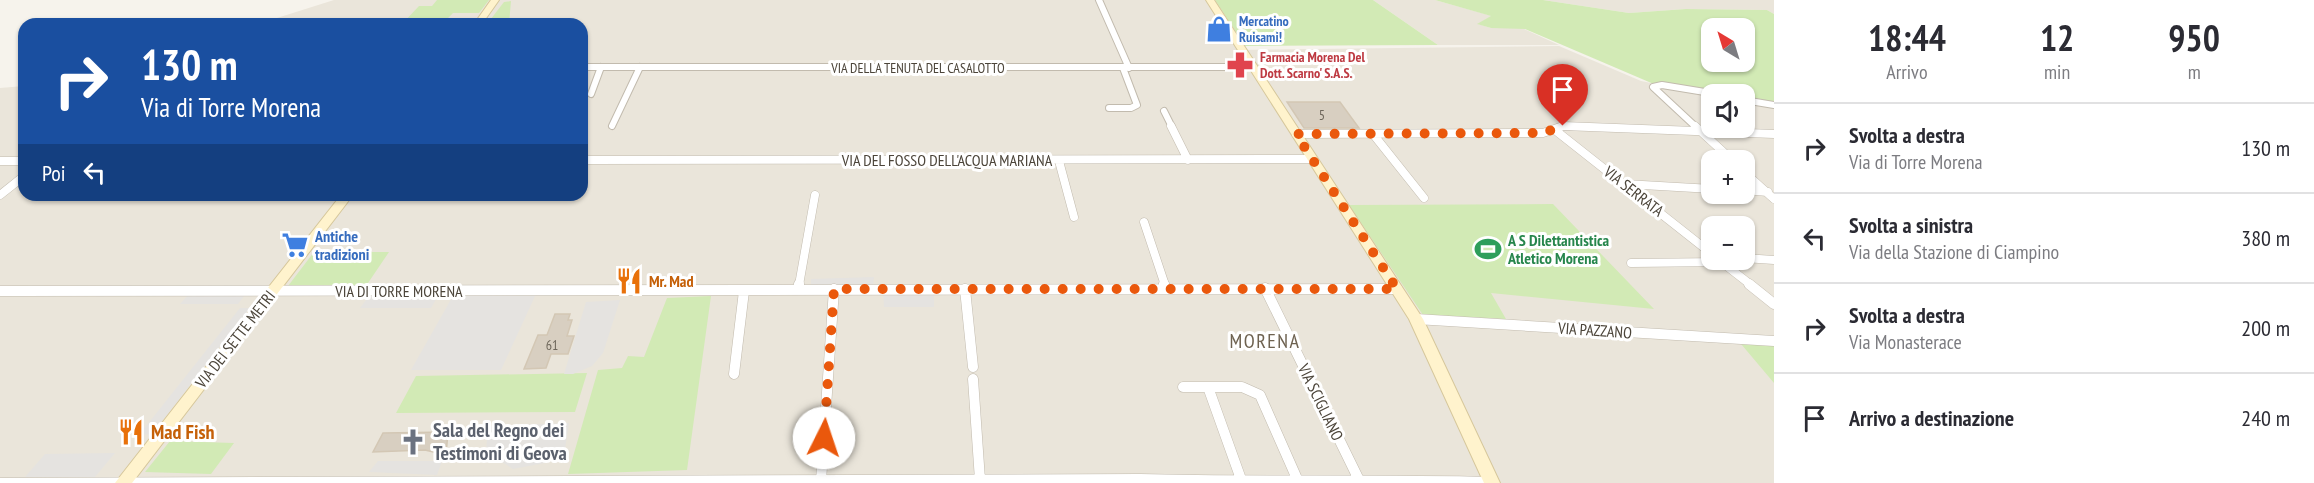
<!DOCTYPE html>
<html lang="it">
<meta charset="utf-8">
<style>
body{margin:0;font-family:"PT Sans Narrow",sans-serif;background:#f7f7f7;color:#2b2b33;height:100vh;display:flex;flex-direction:column;font-size:22px;white-space:nowrap}
*{box-sizing:border-box;margin:0}
p{font-size:20px;color:#7c7c81}
.icon{flex:none;width:33px;height:33px;fill:none;stroke:currentColor;stroke-width:2;stroke-linecap:round;stroke-linejoin:round}
.map{position:relative;flex:1;overflow:hidden}
.side{display:flex;flex-direction:column;background:#fff;width:540px}
.side>*{flex:none}
.top-card{position:absolute;left:18px;top:18px;width:570px;height:183px;border-radius:18px;box-shadow:0 2px 4px #0004;background:#1a4fa0;color:#fff;overflow:hidden}
.needle{width:39px;rotate:322deg}
.tools{position:absolute;left:1701px;top:18px;display:grid;gap:12px}
.tools a{display:grid;place-items:center;width:54px;height:54px;border-radius:12px;background:#fff;box-shadow:0 2px 4px #0004;font-size:30px}
.pin{position:absolute;display:grid;place-items:center;width:51px;height:51px;color:#fff;margin:-62px -26px;border-radius:50% 50% 50% 0;rotate:-45deg;box-shadow:0 0 6px #0007}
.pin .icon{rotate:45deg}
.me{position:absolute;width:66px;margin:-33px;rotate:4deg;stroke-linejoin:round;filter:drop-shadow(0 0 4px #0008)}
.turn{display:flex;align-items:center;gap:21px;height:126px;padding:0 24px;font-size:27px}
.turn .icon{width:78px;height:78px;stroke-width:2.5}
.turn b{display:block;font-size:42px;line-height:51px}
.then{display:flex;align-items:center;height:57px;padding:0 24px;background:#0003;gap:12px;font-size:22px}
.eta{display:flex;justify-content:space-evenly;align-items:center;height:102px;text-align:center}
.eta b{font-size:36px;font-weight:600;line-height:42px}
ul{padding:0;list-style:none}
li{display:flex;align-items:center;gap:18px;height:90px;padding:0 24px;border-top:2px solid #e1e1e2}
li div{flex:1}
li b{display:block;font-size:22px}
li em{font-style:normal}
main{display:flex;flex:1;min-height:0}
.map>svg:first-child{display:block}
.residential{fill:#eae5da;fill-rule:evenodd}
.green{fill:#d2eab5;fill-rule:evenodd}
.parking{fill:#e5e3e0}
.building{fill:#d8cfc1;stroke:#d3c7b4;stroke-width:1.5}
.lines{fill:none;stroke-linecap:round;stroke-linejoin:round}
.street-far2-casing{stroke:#c2bbae;stroke-width:8}
.street-far1-casing{stroke:#c2bbae;stroke-width:9}
.street-casing{stroke:#c2bbae;stroke-width:11}
.secondary-casing{stroke:#d6c79b;stroke-width:2}
.street-far2{stroke:#fff;stroke-width:6}
.street-far1{stroke:#fff;stroke-width:8}
.street{stroke:#fff;stroke-width:10}
.secondary{fill:#fff3cd;fill-rule:evenodd}
.route{stroke:#ea580c;stroke-width:10;stroke-dasharray:0 18}
.labels{text-anchor:middle;stroke-width:6;stroke-linejoin:round;paint-order:stroke}
.far-shop-label{font-size:14px;font-weight:bold;fill:#366cbe;stroke:#fff;text-anchor:start}
.far-health-label{font-size:14px;font-weight:bold;fill:#be3a42;stroke:#fff;text-anchor:start}
.far-street-label{font-size:14px;fill:#4b4439;stroke:#fff}
.number-label{font-size:14px;fill:#6e675b}
.street-label{font-size:16px;fill:#4b4439;stroke:#fff}
.shop-label{font-size:16px;font-weight:bold;fill:#366cbe;stroke:#fff;text-anchor:start}
.leisure-label{font-size:16px;font-weight:bold;fill:#27864d;stroke:#fff;text-anchor:start}
.food-label{font-size:16px;font-weight:bold;fill:#c56008;stroke:#fff;text-anchor:start}
.quarter-label{font-size:20px;letter-spacing:1.5px;fill:#6e6250;stroke:#fff}
.near-worship-label{font-size:20px;font-weight:bold;fill:#5b616d;stroke:#fff;text-anchor:start}
.near-food-label{font-size:20px;font-weight:bold;fill:#c56008;stroke:#fff;text-anchor:start}
</style>
<main>
<div class="map">
<svg width="1774" height="483" viewBox="0 0 1774 483">
<rect width="100%" height="100%" fill="#f6f3ec"/>
<path class="residential" d="M334 0H1206L1238 50 1559 46 1641 81 1711 95 1712 128H1744L1745 101 1774 106V483H0V88L24 86V195H582V24H258ZM1712 160H1744V194H1712ZM1712 226H1744V260H1712Z
M1373 0H1435L1492 16 1478 24 1491 28H1522L1559 45H1438Z
M1543 0H1774V14L1767 10 1686 9 1629 13Z"/>
<path class="green" d="M437 0H489L479 13H453L446 20 436 21 433 24H402L419 6H432Z
M1215 0H1373L1438 45 1245 46Z
M1435 0H1543L1629 13 1686 9 1767 10 1774 14V105L1745 100 1744 94H1717L1656 85 1525 29 1491 28 1477 24 1491 16ZM1712 28H1744V62H1712Z
M511 1 509 24H487L504 2Z
M1553 204 1654 309 1491 293 1506 319 1423 315 1349 205Z
M314 252H389L366 286H288Z
M711 296 687 470 568 474 598 370 622 368 628 356 644 357 667 298Z
M1736 338 1774 341V383Z
M587 373 575 412 396 413 416 376Z
M170 441 234 443 211 474 145 472Z"/>
<path class="parking" d="M874 277 873 285 811 286V279Z
M883 290H934V307H884Z
M248 291 238 304H180L191 292Z
M372 292 439 294 431 308H360Z
M454 294H536L501 370H411Z
M620 300 603 353 592 366 573 374H564L586 302Z
M240 308H250L152 434 139 435Z
M569 423 565 449 557 457 545 463 513 469 486 452 488 426Z
M115 453 95 477H25L45 454Z
M378 461H442L437 475 369 472Z"/>
<path class="building" d="M1287 102H1340L1359 128H1304Z
M555 314H570L568 320H572L567 336H574L568 354H551L546 368 524 369 538 335H547Z
M448 432 446 455 425 450 373 452 383 433Z"/>
<g class="lines">
<g class="street-far2-casing">
<path id="street-far2" d="M1099 0 1129 68
M582 67H1253
M591 94 601 67
M1744 100 1774 105
M1109 108H1131L1137 105 1123 68
M1164 111 1172 127
M612 126 640 67
M1560 127H1592
M1696 127 1653 87 1662 85 1717 94"/>
</g>
<g class="street-far1-casing">
<path id="street-far1" d="M1171 126 1188 160
M1695 126 1732 160
M1555 130 1712 254
M1296 134 1543 133 1563 126 1774 134
M1373 134 1424 198
M582 160 1312 159
M0 161H24
M1059 161 1074 217
M1744 172 1774 199
M1625 184 1712 189
M1744 190 1768 192
M0 195 24 176
M1144 222 1165 285
M1744 258 1774 260
M1719 260 1751 285
M1631 263 1722 262
M799 285 815 195"/>
</g>
<g class="street-casing">
<path id="street" d="M1164 284 1166 289
M1749 284 1774 304
M1265 288 1360 482
M965 289 973 367
M798 290 799 284
M0 291 1397 289
M1416 319 1774 341
M734 374 744 291
M973 379 980 480
M1183 387H1208
M821 481 834 289
M1242 482 1208 387H1242L1260 395 1298 481
M0 483 1140 479C1257 482 1375 479 1492 482"/>
</g>
<g class="secondary-casing">
<path id="secondary" d="M491 0H499L482 24H474Z
M1206 0H1214L1423 319 1500 483H1484L1409 319Z
M341 195H353L132 483H115Z"/>
</g>
<use href="#street-far2" class="street-far2"/>
<use href="#street-far1" class="street-far1"/>
<use href="#street" class="street"/>
<use href="#secondary" class="secondary"/>
</g>
<g class="lines">
<path class="route" d="M824 438 834 289H1397L1296 134 1543 133 1563 126"/>
</g>
<defs>
<g id="shop-bare" transform="scale(2.07)"><path d="M-5-2.5h2.3a2.7 3.5 0 0 1 5.4 0H5L5.5 6h-11ZM-1.5-2.5h3a1.5 2.3 0 0 0-3 0Z" fill="#3f7fe0" stroke="#fff" stroke-width="2.5" paint-order="stroke"/></g>
<g id="pharmacy-bare" transform="scale(2.07)"><path d="M-2-6h4v4h4v4h-4v4h-4v-4h-4v-4h4Z" fill="#e0444e" stroke="#fff" stroke-width="2.5" paint-order="stroke"/></g>
<g id="supermarket-bare" transform="scale(2.07)"><path d="M-6-5.5h2.5l.6 2H6L4.5 2H-2.5L-4.4-4H-6ZM-1.5 3.2a1.3 1.3 0 1 0 .1 0ZM3 3.2a1.3 1.3 0 1 0 .1 0Z" fill="#3f7fe0" stroke="#fff" stroke-width="2.5" paint-order="stroke"/></g>
<g id="stadium-bare" transform="scale(2.07)"><path d="M0-5a6.5 5 0 1 0 0 10a6.5 5 0 1 0 0-10ZM-3.5-1.8h7v3.6h-7Z" fill="#2e9e5b" stroke="#fff" stroke-width="2.5" paint-order="stroke"/></g>
<g id="restaurant-bare" transform="scale(2.07)"><path d="M-5-6h1v4h1v-4h1v4h1v-4h1v5L-1.5 .5V6h-2V.5L-5-1ZM5-6V6H3V1.5H1.5Q1.5-4 5-6Z" fill="#e8710a" stroke="#fff" stroke-width="2.5" paint-order="stroke"/></g>
<g id="church-bare" transform="scale(2.07)"><path d="M-1.2-6h2.4v3.5h3.3v2.4h-3.3V6h-2.4V-.1h-3.3v-2.4h3.3Z" fill="#6b7280" stroke="#fff" stroke-width="2.5" paint-order="stroke"/></g>
</defs>
<g fill-rule="evenodd">
<use href="#shop-bare" x="1219" y="29"/>
<use href="#pharmacy-bare" x="1240" y="65"/>
<use href="#supermarket-bare" x="295" y="245"/>
<use href="#stadium-bare" x="1488" y="249"/>
<use href="#restaurant-bare" x="629" y="281"/>
<use href="#restaurant-bare" x="131" y="432"/>
<use href="#church-bare" x="413" y="442"/>
</g>
<g class="labels">
<g class="far-shop-label">
<text x="1239" y="26">Mercatino<tspan x="1239" dy="16">Ruisami!</tspan></text>
</g>
<g class="far-health-label">
<text x="1260" y="62">Farmacia Morena Del<tspan x="1260" dy="16">Dott. Scarno' S.A.S.</tspan></text>
</g>
<g class="far-street-label">
<text x="918" y="73">VIA DELLA TENUTA DEL CASALOTTO</text>
</g>
<g class="number-label">
<text x="1322" y="120">5</text>
<text x="552" y="350">61</text>
</g>
<g class="street-label">
<text x="947" y="166">VIA DEL FOSSO DELL'ACQUA MARIANA</text>
<text transform="translate(1634 191) rotate(38)" y="6">VIA SERRATA</text>
<text x="399" y="297">VIA DI TORRE MORENA</text>
<text transform="translate(1595 330) rotate(4)" y="6">VIA PAZZANO</text>
<text transform="translate(235 339) rotate(-52)" y="6">VIA DEI SETTE METRI</text>
<text transform="translate(1321 402) rotate(64)" y="6">VIA SCIGLIANO</text>
</g>
<g class="shop-label">
<text x="315" y="242">Antiche<tspan x="315" dy="18">tradizioni</tspan></text>
</g>
<g class="leisure-label">
<text x="1508" y="246">A S Dilettantistica<tspan x="1508" dy="18">Atletico Morena</tspan></text>
</g>
<g class="food-label">
<text x="649" y="287">Mr. Mad</text>
</g>
<g class="quarter-label">
<text x="1265" y="348">MORENA</text>
</g>
<g class="near-worship-label">
<text x="433" y="437">Sala del Regno dei<tspan x="433" dy="23">Testimoni di Geova</tspan></text>
</g>
<g class="near-food-label">
<text x="151" y="439">Mad Fish</text>
</g>
</g>
</svg>
<div class="tools">
<a><svg class="needle" viewBox="-14 -14 28 28"><path d="M0-13l5 13h-10z" fill="#e53935"/><path d="M0 13l5-13h-10z" fill="#7c7c81"/></svg></a>
<a><svg class="icon" aria-label="sound" viewBox="0 0 24 24"><path d="M4 9h4l5-4v14l-5-4H4zM17 9q2 3 0 6"/></svg></a>
<a>+</a>
<a>−</a>
</div>
<div class="pin" style="left:1563px;top:126px;background:#d93025"><svg class="icon" aria-label="arrive" viewBox="0 0 24 24"><path d="M6 21V4h12l-3 4 3 4H6"/></svg></div>
<svg class="me" style="left:824px;top:438px" viewBox="-20 -20 40 40"><circle r="19" fill="#fff"/><path d="M0-13L10 11 0 6-10 11z" fill="#ea580c"/></svg>
<div class="top-card">
<div class="turn"><svg class="icon" aria-label="right" viewBox="0 0 24 24"><path d="M7 20v-9h11M14 6l5 5-5 5"/></svg><div><b>130 m</b>Via di Torre Morena</div></div>
<div class="then">Poi<svg class="icon" aria-label="left" viewBox="0 0 24 24"><path d="M17 20v-9H6M10 6l-5 5 5 5"/></svg></div>
</div>
</div>
<section class="side">
<div class="eta">
<div><b>18:44</b><p>Arrivo</p></div>
<div><b>12</b><p>min</p></div>
<div><b>950</b><p>m</p></div>
</div>
<ul>
<li><svg class="icon" aria-label="right" viewBox="0 0 24 24"><path d="M7 20v-9h11M14 6l5 5-5 5"/></svg><div><b>Svolta a destra</b><p>Via di Torre Morena</p></div><em>130 m</em></li>
<li><svg class="icon" aria-label="left" viewBox="0 0 24 24"><path d="M17 20v-9H6M10 6l-5 5 5 5"/></svg><div><b>Svolta a sinistra</b><p>Via della Stazione di Ciampino</p></div><em>380 m</em></li>
<li><svg class="icon" aria-label="right" viewBox="0 0 24 24"><path d="M7 20v-9h11M14 6l5 5-5 5"/></svg><div><b>Svolta a destra</b><p>Via Monasterace</p></div><em>200 m</em></li>
<li><svg class="icon" aria-label="arrive" viewBox="0 0 24 24"><path d="M6 21V4h12l-3 4 3 4H6"/></svg><div><b>Arrivo a destinazione</b></div><em>240 m</em></li>
</ul>
</section>
</main>
